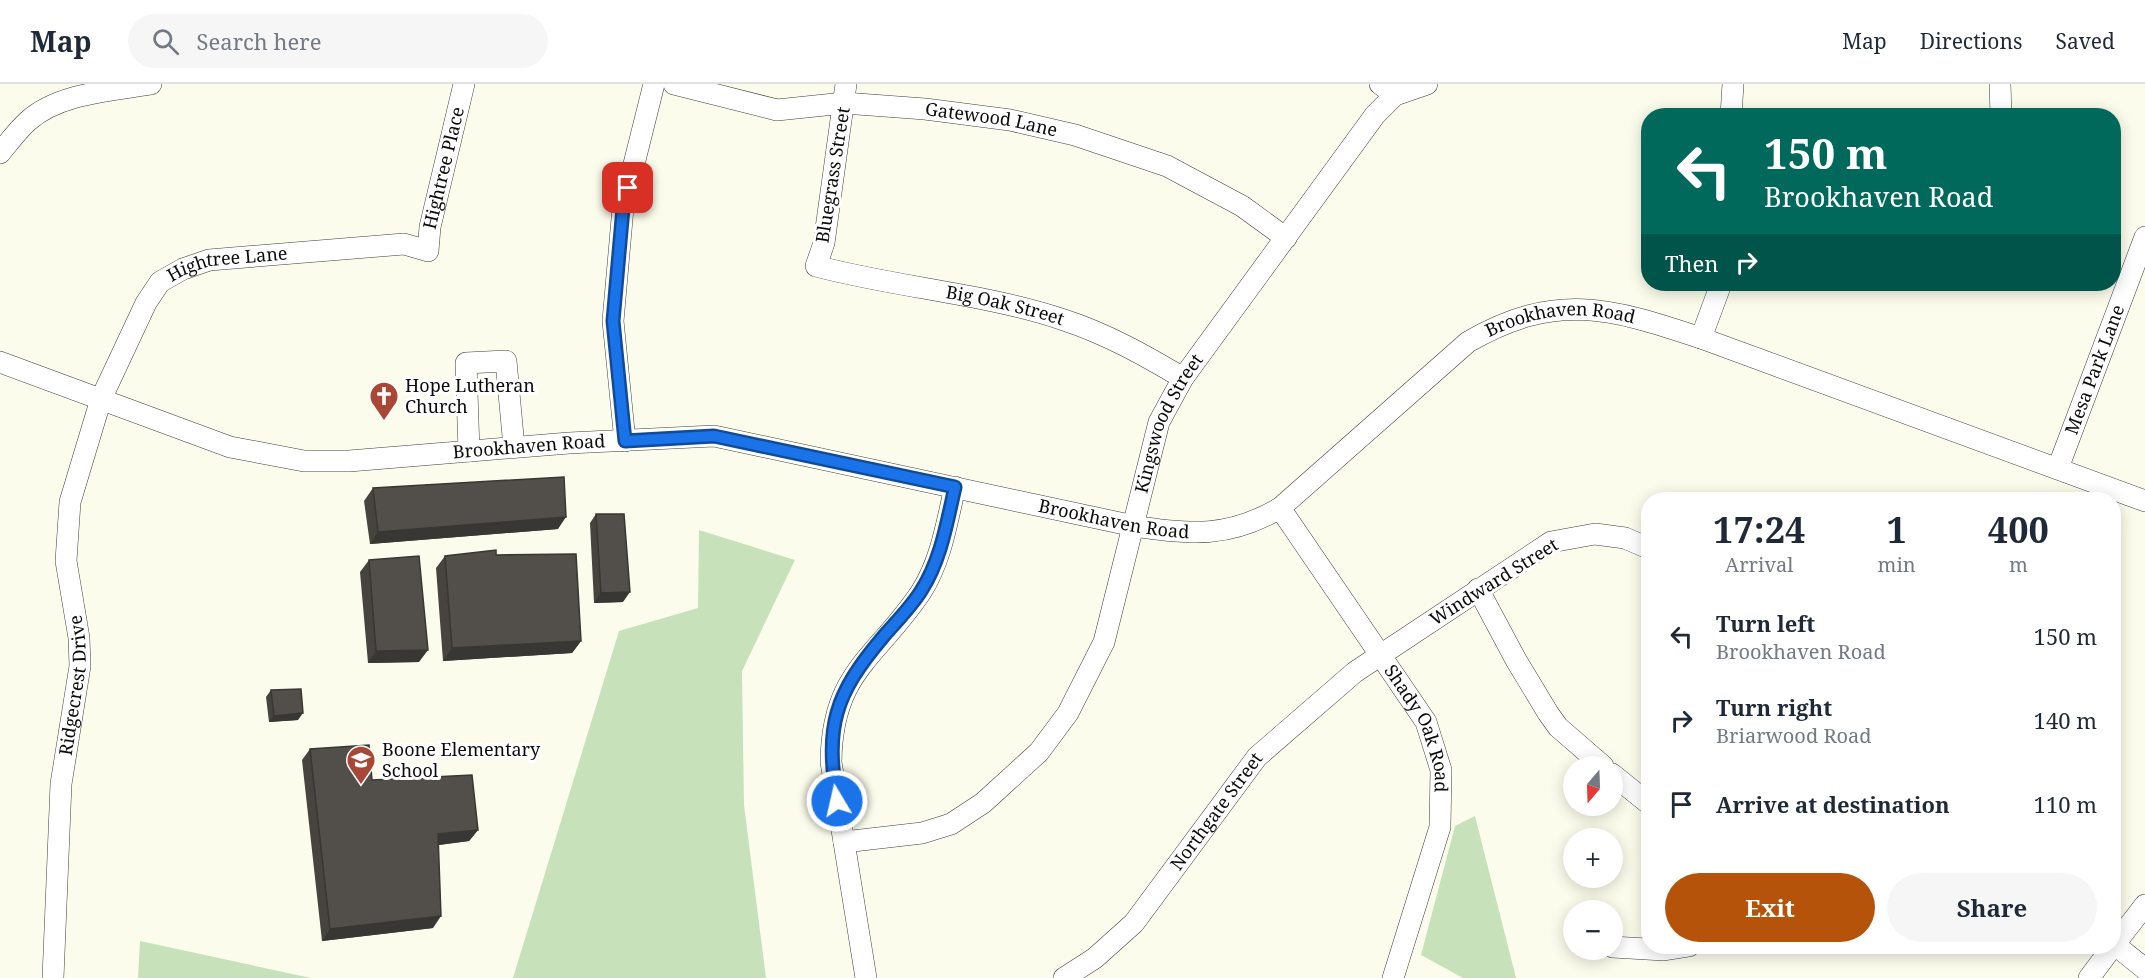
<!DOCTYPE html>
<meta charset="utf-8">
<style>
body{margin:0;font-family:"Noto Serif",serif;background:#f6f6f7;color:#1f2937;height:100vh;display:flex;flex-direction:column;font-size:22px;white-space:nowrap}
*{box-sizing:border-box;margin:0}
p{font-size:20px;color:#747a83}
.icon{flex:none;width:33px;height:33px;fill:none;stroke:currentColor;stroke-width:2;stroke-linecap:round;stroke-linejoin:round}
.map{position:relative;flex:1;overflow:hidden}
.panel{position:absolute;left:1641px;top:408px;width:480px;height:462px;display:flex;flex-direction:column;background:#fff;border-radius:24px;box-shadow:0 3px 15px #0003}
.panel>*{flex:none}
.banner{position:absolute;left:1641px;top:24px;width:480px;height:183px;border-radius:24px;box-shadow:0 3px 15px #0003;background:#00695c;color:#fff;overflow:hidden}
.needle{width:39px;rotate:199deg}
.fabs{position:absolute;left:1563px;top:672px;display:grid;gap:12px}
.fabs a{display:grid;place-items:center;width:60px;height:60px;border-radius:50%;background:#fff;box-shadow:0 3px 15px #0003;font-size:30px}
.pin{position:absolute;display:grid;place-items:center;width:51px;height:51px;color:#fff;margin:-26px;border-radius:12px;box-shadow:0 3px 9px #0006}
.me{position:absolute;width:66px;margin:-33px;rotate:351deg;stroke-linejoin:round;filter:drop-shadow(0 0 4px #0008)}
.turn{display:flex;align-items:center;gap:21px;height:126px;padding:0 24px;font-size:27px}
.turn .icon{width:78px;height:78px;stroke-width:2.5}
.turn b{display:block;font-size:42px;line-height:51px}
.then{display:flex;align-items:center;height:57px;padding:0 24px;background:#0003;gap:12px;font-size:22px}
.eta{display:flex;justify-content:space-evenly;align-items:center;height:102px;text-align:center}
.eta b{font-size:36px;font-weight:700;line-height:42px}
.action{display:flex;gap:12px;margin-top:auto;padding:12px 24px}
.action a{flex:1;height:69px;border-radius:36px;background:#b45309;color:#fff;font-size:24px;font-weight:700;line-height:69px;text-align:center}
.action a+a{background:#f6f6f7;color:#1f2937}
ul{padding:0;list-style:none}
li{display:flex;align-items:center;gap:18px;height:84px;padding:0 24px}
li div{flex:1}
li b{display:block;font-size:22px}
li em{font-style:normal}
header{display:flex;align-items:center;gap:36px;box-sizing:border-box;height:84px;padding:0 30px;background:#fff;border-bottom:2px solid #e0e1e3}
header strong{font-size:28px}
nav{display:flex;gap:33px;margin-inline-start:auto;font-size:21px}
.search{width:420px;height:54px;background:#f6f6f7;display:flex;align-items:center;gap:15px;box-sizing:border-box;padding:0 21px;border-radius:33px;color:#747a83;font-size:22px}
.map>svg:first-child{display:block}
.green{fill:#c7e2ba}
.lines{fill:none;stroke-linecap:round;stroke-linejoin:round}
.minor-casing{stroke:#3e3e3e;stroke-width:22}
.minor{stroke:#fff;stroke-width:21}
.wall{fill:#47433f}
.shaded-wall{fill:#393733}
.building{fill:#524e49;stroke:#393733;stroke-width:1.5}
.route-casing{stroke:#114b97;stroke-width:15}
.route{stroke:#1a73e8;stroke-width:10}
.labels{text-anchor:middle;stroke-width:6;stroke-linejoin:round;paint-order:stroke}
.street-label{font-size:18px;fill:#0b0b0b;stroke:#fff}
.poi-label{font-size:18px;fill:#0b0b0b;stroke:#fff;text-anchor:start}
</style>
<header>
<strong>Map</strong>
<div class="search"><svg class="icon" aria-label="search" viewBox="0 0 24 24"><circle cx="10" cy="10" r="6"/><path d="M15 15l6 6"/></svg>Search here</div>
<nav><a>Map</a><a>Directions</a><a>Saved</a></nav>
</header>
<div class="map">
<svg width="2145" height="894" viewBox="0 0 2145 894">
<rect width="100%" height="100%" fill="#fcfcec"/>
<path class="green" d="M699 446 795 476 742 587 744 721 766 894H513L619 547 698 524Z
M1475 732 1516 894H1463L1421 871 1455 742Z
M140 857 311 894H138Z"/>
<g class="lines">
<g class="minor-casing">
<g id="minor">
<path id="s1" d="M674 0 777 26 844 19 925 25 1010 36 1075 51 1167 82 1242 122 1286 154"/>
<path id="s2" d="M846 0 824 159 816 182C898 204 984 209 1064 236 1107 250 1144 271 1183 294"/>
<path d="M1380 0 1395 11"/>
<path d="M2000 0 2001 32"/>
<path d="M1731 32 1733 0"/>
<path d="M0 69C9 58 18 46 28 37 59 9 111 7 151 0"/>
<path d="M1701 254 1721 200"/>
<path id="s3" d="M0 278 230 363 304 377H349L569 359 714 352 1134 442C1190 451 1229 454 1280 424L1468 258C1556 207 1611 224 1701 254L2145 417"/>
<path d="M625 357 613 237 623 124 654 0"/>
<path d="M469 367 466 279 506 277 514 363"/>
<path id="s4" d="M2058 384 2145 153"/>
<path id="s5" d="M1280 424 1426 638 1441 686 1440 743 1393 894"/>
<path d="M1478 505 1516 576 1548 629 1558 643 1603 682"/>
<path d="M1612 690 1648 719"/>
<path id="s6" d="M844 758 922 749 951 740 983 719 1039 668 1068 629 1104 558 1159 338 1183 294 1375 31 1395 11 1427 0"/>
<path d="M2114 860 2145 885"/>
<path d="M2114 861 2145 821"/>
<path d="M1612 863 1664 866 1689 862"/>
<path id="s7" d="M53 894 61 700 80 582 79 554 66 477 70 418 101 315 146 219 160 198 183 185 209 176 404 160 428 167 430 143 464 0"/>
<path d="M866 894 831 678C832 587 877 574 921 508 941 477 947 438 955 403"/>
<path id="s8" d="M1064 894 1095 874 1134 839 1257 673 1355 588 1551 458 1595 450 1625 454 1648 464"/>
<path d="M2089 894 2113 862"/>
</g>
</g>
<use href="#minor" class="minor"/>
</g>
<path class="wall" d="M373 404 558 445 370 460 364 417Z
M596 430 623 518 594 519 590 439Z
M496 471 581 557 572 569 443 577 436 484 445 472Z
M369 476 419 578 368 579 360 488Z
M271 606 298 636 269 638 266 613Z
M310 665 372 696 478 746 469 757 439 761 433 844 322 857 302 676Z"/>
<path class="shaded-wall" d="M566 433 558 445 370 460 378 448Z
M630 508 623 518 594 519 601 509Z
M581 557 572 569 443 577 452 564Z
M428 566 419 578 368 579 376 567Z
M303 629 298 636 269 638 274 632Z
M478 746 469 757 430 762 438 750Z
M441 832 433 844 322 857 330 845Z"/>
<path class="building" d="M564 393 566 433 378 448 373 404Z
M596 430H624L630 508 601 509Z
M496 466V471L576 470 581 557 452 564 445 472Z
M419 472 428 566 376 567 369 476Z
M301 605 303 629 274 632 271 606Z
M369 661 372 696 472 691 478 746 438 750 441 832 330 845 310 665Z"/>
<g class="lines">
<g class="route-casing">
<path id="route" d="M628 104 623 124 613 237 625 357 714 352 955 403C947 438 941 476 921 507 911 523 896 538 883 553 834 611 825 642 837 717"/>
</g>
<use href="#route" class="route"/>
</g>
<defs>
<g id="church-pin" transform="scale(1.5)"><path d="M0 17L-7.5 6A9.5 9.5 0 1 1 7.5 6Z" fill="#a84736" stroke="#fff"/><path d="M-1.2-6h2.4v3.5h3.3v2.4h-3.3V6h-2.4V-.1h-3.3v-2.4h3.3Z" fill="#fff"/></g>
<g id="school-pin" transform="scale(1.5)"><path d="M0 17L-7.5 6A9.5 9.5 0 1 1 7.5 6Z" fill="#a84736" stroke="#fff"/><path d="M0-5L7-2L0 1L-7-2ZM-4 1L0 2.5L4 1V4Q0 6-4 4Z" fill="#fff"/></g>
</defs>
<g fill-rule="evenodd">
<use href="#church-pin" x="384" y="312"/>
<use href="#school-pin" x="361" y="676"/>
</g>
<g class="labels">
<g class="street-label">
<text dy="6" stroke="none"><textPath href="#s1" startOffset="322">Gatewood Lane</textPath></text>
<text dy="6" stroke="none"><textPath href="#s7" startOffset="1077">Hightree Place</textPath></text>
<text transform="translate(833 91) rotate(-81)" y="6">Bluegrass Street</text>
<text dy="6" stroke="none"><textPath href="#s7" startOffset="789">Hightree Lane</textPath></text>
<text dy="6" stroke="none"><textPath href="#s2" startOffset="378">Big Oak Street</textPath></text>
<text dy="6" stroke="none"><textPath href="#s3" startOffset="1660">Brookhaven Road</textPath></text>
<text dy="6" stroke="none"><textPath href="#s4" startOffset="105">Mesa Park Lane</textPath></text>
<text dy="6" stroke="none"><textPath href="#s6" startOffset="580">Kingswood Street</textPath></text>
<text dy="6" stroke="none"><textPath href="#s3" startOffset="546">Brookhaven Road</textPath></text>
<text dy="6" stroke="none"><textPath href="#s3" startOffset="1140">Brookhaven Road</textPath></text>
<text transform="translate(1494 498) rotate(-32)" y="6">Windward Street</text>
<text dy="6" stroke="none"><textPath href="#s7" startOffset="294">Ridgecrest Drive</textPath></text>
<text dy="6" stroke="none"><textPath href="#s5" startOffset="262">Shady Oak Road</textPath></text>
<text dy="6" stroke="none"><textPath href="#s8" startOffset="228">Northgate Street</textPath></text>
</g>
<g class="poi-label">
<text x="405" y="308">Hope Lutheran<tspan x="405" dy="21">Church</tspan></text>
<text x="382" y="672">Boone Elementary<tspan x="382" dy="21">School</tspan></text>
</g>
</g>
</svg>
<div class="fabs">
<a><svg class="needle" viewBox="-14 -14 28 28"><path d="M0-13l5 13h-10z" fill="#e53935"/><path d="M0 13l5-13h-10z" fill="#747a83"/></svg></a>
<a>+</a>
<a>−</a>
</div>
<div class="pin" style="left:628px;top:104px;background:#d93025"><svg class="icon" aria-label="arrive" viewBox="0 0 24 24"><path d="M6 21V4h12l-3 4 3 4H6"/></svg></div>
<svg class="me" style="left:837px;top:717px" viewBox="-20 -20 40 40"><circle r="17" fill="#1a73e8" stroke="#fff" stroke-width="3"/><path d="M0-11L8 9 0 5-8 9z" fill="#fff"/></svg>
<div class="banner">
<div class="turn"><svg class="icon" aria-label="left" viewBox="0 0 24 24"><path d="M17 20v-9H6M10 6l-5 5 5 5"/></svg><div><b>150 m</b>Brookhaven Road</div></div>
<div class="then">Then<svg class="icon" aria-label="right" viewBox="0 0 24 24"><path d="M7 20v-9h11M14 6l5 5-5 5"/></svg></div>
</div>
<section class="panel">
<div class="eta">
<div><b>17:24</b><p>Arrival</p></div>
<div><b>1</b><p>min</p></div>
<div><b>400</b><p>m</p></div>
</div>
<ul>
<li><svg class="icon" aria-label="left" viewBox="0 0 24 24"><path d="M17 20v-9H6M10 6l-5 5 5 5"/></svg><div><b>Turn left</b><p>Brookhaven Road</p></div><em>150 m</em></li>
<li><svg class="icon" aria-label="right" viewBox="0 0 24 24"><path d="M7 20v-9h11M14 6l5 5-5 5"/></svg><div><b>Turn right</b><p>Briarwood Road</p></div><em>140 m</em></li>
<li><svg class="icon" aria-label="arrive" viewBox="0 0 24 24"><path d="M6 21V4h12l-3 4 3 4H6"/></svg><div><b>Arrive at destination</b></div><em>110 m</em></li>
</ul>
<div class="action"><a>Exit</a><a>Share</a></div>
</section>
</div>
